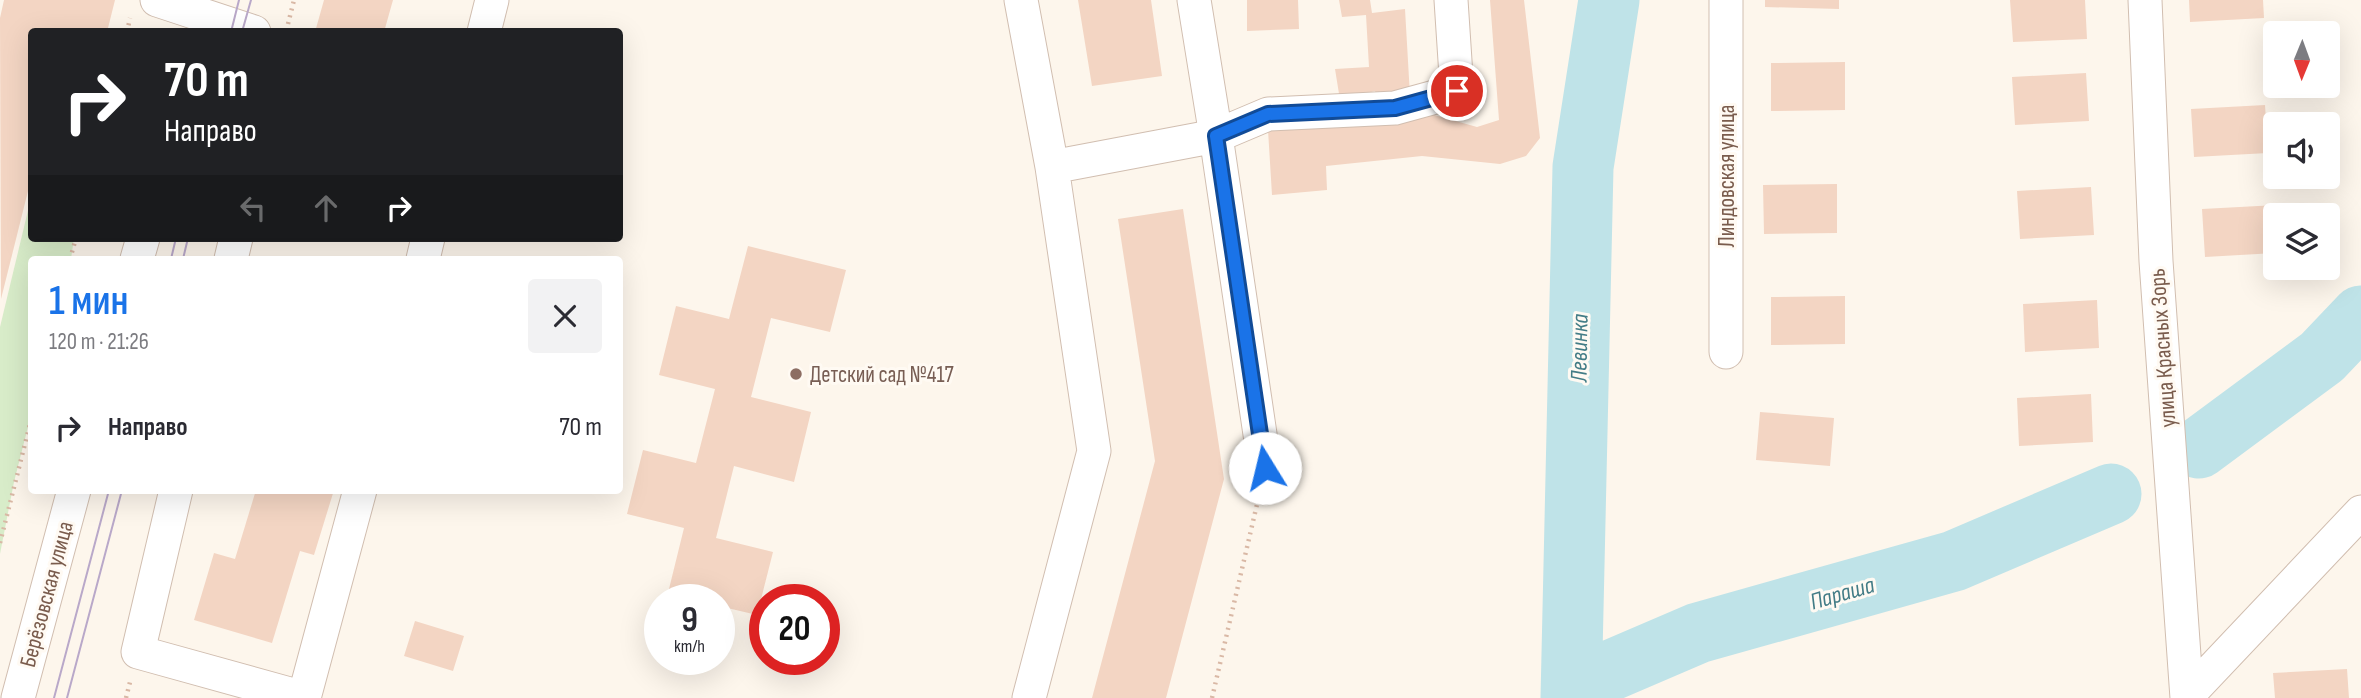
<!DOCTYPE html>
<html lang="ru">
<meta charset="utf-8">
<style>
body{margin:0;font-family:"Sofia Sans Condensed",sans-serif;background:#f2f2f3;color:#2b2b33;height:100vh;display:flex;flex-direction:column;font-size:26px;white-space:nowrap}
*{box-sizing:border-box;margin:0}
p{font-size:23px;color:#7c7c81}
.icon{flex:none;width:38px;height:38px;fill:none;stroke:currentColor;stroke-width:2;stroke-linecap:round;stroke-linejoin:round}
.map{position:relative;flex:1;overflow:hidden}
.sheet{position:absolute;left:28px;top:256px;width:595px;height:238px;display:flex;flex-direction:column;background:#fff;border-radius:7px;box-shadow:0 7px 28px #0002}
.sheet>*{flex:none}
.top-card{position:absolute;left:28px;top:28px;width:595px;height:214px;border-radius:7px;box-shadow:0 7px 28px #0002;background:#202124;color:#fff;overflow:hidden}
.needle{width:46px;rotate:181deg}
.fabs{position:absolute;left:2263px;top:21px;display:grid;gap:14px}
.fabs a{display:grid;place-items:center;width:77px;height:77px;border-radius:7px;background:#fff;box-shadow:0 7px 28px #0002;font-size:35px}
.speed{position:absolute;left:644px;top:584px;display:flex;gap:14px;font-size:35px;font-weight:700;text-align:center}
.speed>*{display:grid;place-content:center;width:91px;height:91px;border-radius:50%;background:#fff;box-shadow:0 7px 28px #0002;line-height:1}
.speed small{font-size:18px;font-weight:400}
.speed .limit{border:10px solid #d22;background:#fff;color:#111}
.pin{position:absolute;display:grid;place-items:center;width:60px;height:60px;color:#fff;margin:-30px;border:4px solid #fff;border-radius:50%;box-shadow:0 2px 7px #0007}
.me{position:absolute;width:77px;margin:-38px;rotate:351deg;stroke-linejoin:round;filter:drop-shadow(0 0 5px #0008)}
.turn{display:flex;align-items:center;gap:24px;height:147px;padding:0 21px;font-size:32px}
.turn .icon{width:91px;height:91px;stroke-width:2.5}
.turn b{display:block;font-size:49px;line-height:60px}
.lanes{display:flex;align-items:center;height:66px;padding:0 21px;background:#0003;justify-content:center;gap:35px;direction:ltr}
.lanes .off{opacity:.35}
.round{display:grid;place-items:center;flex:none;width:74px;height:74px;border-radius:7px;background:#f2f2f3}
.summary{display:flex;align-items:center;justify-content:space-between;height:119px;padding:0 21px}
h1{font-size:42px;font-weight:600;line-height:52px;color:#1a73e8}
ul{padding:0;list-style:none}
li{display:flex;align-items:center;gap:21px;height:105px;padding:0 21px}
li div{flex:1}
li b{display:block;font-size:26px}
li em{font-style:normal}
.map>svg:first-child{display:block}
.green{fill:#d8ecc9}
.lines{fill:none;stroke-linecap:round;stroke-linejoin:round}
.river{stroke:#bfe3e8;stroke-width:61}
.building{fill:#f3d5c3}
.minor-casing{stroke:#d1beb0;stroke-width:35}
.path{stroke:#d9b8a5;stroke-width:4.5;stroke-dasharray:2 5;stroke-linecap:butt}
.minor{stroke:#fff;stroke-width:33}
.tram{stroke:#b9a8c9;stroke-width:2}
.route-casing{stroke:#114b97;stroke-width:18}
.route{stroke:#1a73e8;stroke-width:12}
.education-dot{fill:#8d6e63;stroke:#fffaf3;stroke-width:2.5}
.labels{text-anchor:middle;stroke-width:6;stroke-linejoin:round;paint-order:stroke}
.street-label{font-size:23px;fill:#7a5c4d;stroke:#fffaf3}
.education-label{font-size:23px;fill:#785e54;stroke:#fffaf3;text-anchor:start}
.water-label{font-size:24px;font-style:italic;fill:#437c86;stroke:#fffaf3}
</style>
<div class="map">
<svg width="2361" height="698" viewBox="0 0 2361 698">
<rect width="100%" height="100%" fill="#fdf6ec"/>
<path class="green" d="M31 198 32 238H74L71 259H32L31 415 14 482 0 554V327Z"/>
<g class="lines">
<path class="river" d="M2199 448 2322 357 2361 316
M1572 687 1698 633 1954 561 2111 494
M1571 698 1583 167 1609 0"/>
</g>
<path class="building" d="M4 0H115L107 32H32V175L1 299 0 18Z
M324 0H393L384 32H315Z
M1078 0H1151L1162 76 1092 86Z
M1247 0H1298L1299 29 1247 31Z
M1339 0H1370L1372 13 1405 9 1410 96 1377 102 1375 91 1340 100 1335 69 1369 67 1366 15 1342 17Z
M1490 0H1524L1540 138 1526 156 1500 164 1422 156 1326 166 1327 190 1272 195 1268 130 1427 113 1477 127 1499 120Z
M1765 0H1839V9L1765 7Z
M2010 0H2085L2087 39 2013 42Z
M2189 0H2263L2264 18 2190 22Z
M1845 62V110L1771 111V63Z
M2086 73 2089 121 2015 125 2012 77Z
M2265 105 2268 153 2194 157 2191 109Z
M1837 184V233L1764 234 1763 185Z
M2091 187 2094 235 2020 239 2017 191Z
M2277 205 2275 253 2205 257 2202 209Z
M1183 209 1224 479 1166 698H1092L1155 461 1118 219Z
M748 246 846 270 830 332 771 318 751 397 811 412 794 482 734 466 716 538 773 552 757 615 719 606V600H697L668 593 684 528 627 514 643 450 696 463 715 389 659 375 676 306 729 319Z
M1845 296V344L1771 345V297Z
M2097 300 2099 348 2025 352 2023 304Z
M2091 394 2093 442 2019 446 2017 398Z
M1760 412 1834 418 1830 466 1756 460Z
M256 490H334L314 555 300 551 272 643 194 620 214 553 235 559Z
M415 621 464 636 453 671 404 656Z
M2347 669 2349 698H2275L2273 673Z"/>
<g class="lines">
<g class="minor-casing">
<path id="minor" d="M157 0 254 32
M1021 0 1052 167 1094 451 1029 698
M1726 0V352
M2145 0 2156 261 2187 698
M484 32 492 0
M1052 167 1216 136 1194 0
M137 259 143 238
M231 259 236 238
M423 259 428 238
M1265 468 1216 136 1268 114 1395 108 1457 91 1451 0
M176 490 138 652 304 698 360 490
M2187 696 2361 512
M18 698 74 490"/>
</g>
<path class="path" d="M288 24 294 0
M127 32 130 18
M70 259 76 238
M0 543 32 416
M126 698 130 682
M1212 698 1258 500"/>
<use href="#minor" class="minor"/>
<path class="tram" d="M231 32 239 0
M242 32 251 0
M171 259 176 238
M183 259 188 238
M54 698 109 490
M67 698 122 490"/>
</g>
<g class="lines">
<g class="route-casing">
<path id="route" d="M1265 468 1216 136 1268 114 1395 108 1457 91"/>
</g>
<use href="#route" class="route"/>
</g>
<circle class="education-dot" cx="796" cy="374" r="7"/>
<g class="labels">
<g class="street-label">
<text transform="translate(1726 176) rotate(-90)" y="8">Линдовская улица</text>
<text transform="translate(2162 348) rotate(-94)" y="8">улица Красных Зорь</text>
<text transform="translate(46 594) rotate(-75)" y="8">Берёзовская улица</text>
</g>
<g class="education-label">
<text x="810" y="382">Детский сад №417</text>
</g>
<g class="water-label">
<text transform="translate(1579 348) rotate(-89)" y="8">Левинка</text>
<text transform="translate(1842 593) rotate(-16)" y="8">Параша</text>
</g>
</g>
</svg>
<div class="fabs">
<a><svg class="needle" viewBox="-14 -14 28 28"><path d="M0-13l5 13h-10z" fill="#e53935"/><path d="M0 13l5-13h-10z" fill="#7c7c81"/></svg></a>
<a><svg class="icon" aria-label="sound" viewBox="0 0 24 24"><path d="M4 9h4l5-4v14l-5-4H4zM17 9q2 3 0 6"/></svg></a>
<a><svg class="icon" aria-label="layers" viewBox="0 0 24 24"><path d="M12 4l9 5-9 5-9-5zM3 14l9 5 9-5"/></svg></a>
</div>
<div class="speed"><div>9<small>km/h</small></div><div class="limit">20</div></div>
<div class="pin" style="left:1457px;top:91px;background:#d93025"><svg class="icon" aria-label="arrive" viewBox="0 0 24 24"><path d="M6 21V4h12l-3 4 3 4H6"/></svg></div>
<svg class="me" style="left:1265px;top:468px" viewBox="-20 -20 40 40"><circle r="19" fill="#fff"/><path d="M0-13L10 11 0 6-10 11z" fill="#1a73e8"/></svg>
<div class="top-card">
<div class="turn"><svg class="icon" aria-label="right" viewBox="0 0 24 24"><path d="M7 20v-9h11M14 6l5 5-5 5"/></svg><div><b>70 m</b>Направо</div></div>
<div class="lanes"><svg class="icon off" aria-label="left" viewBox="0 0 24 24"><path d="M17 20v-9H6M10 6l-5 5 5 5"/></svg><svg class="icon off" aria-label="ahead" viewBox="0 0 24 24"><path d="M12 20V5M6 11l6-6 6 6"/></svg><svg class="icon" aria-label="right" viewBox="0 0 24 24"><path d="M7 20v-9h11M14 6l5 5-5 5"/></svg></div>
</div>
<section class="sheet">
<div class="summary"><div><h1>1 мин</h1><p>120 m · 21:26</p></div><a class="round"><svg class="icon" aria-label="close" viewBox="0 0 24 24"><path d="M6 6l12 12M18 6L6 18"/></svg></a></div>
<ul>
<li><svg class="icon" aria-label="right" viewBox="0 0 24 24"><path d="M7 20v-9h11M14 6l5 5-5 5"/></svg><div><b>Направо</b></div><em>70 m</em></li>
</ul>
</section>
</div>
